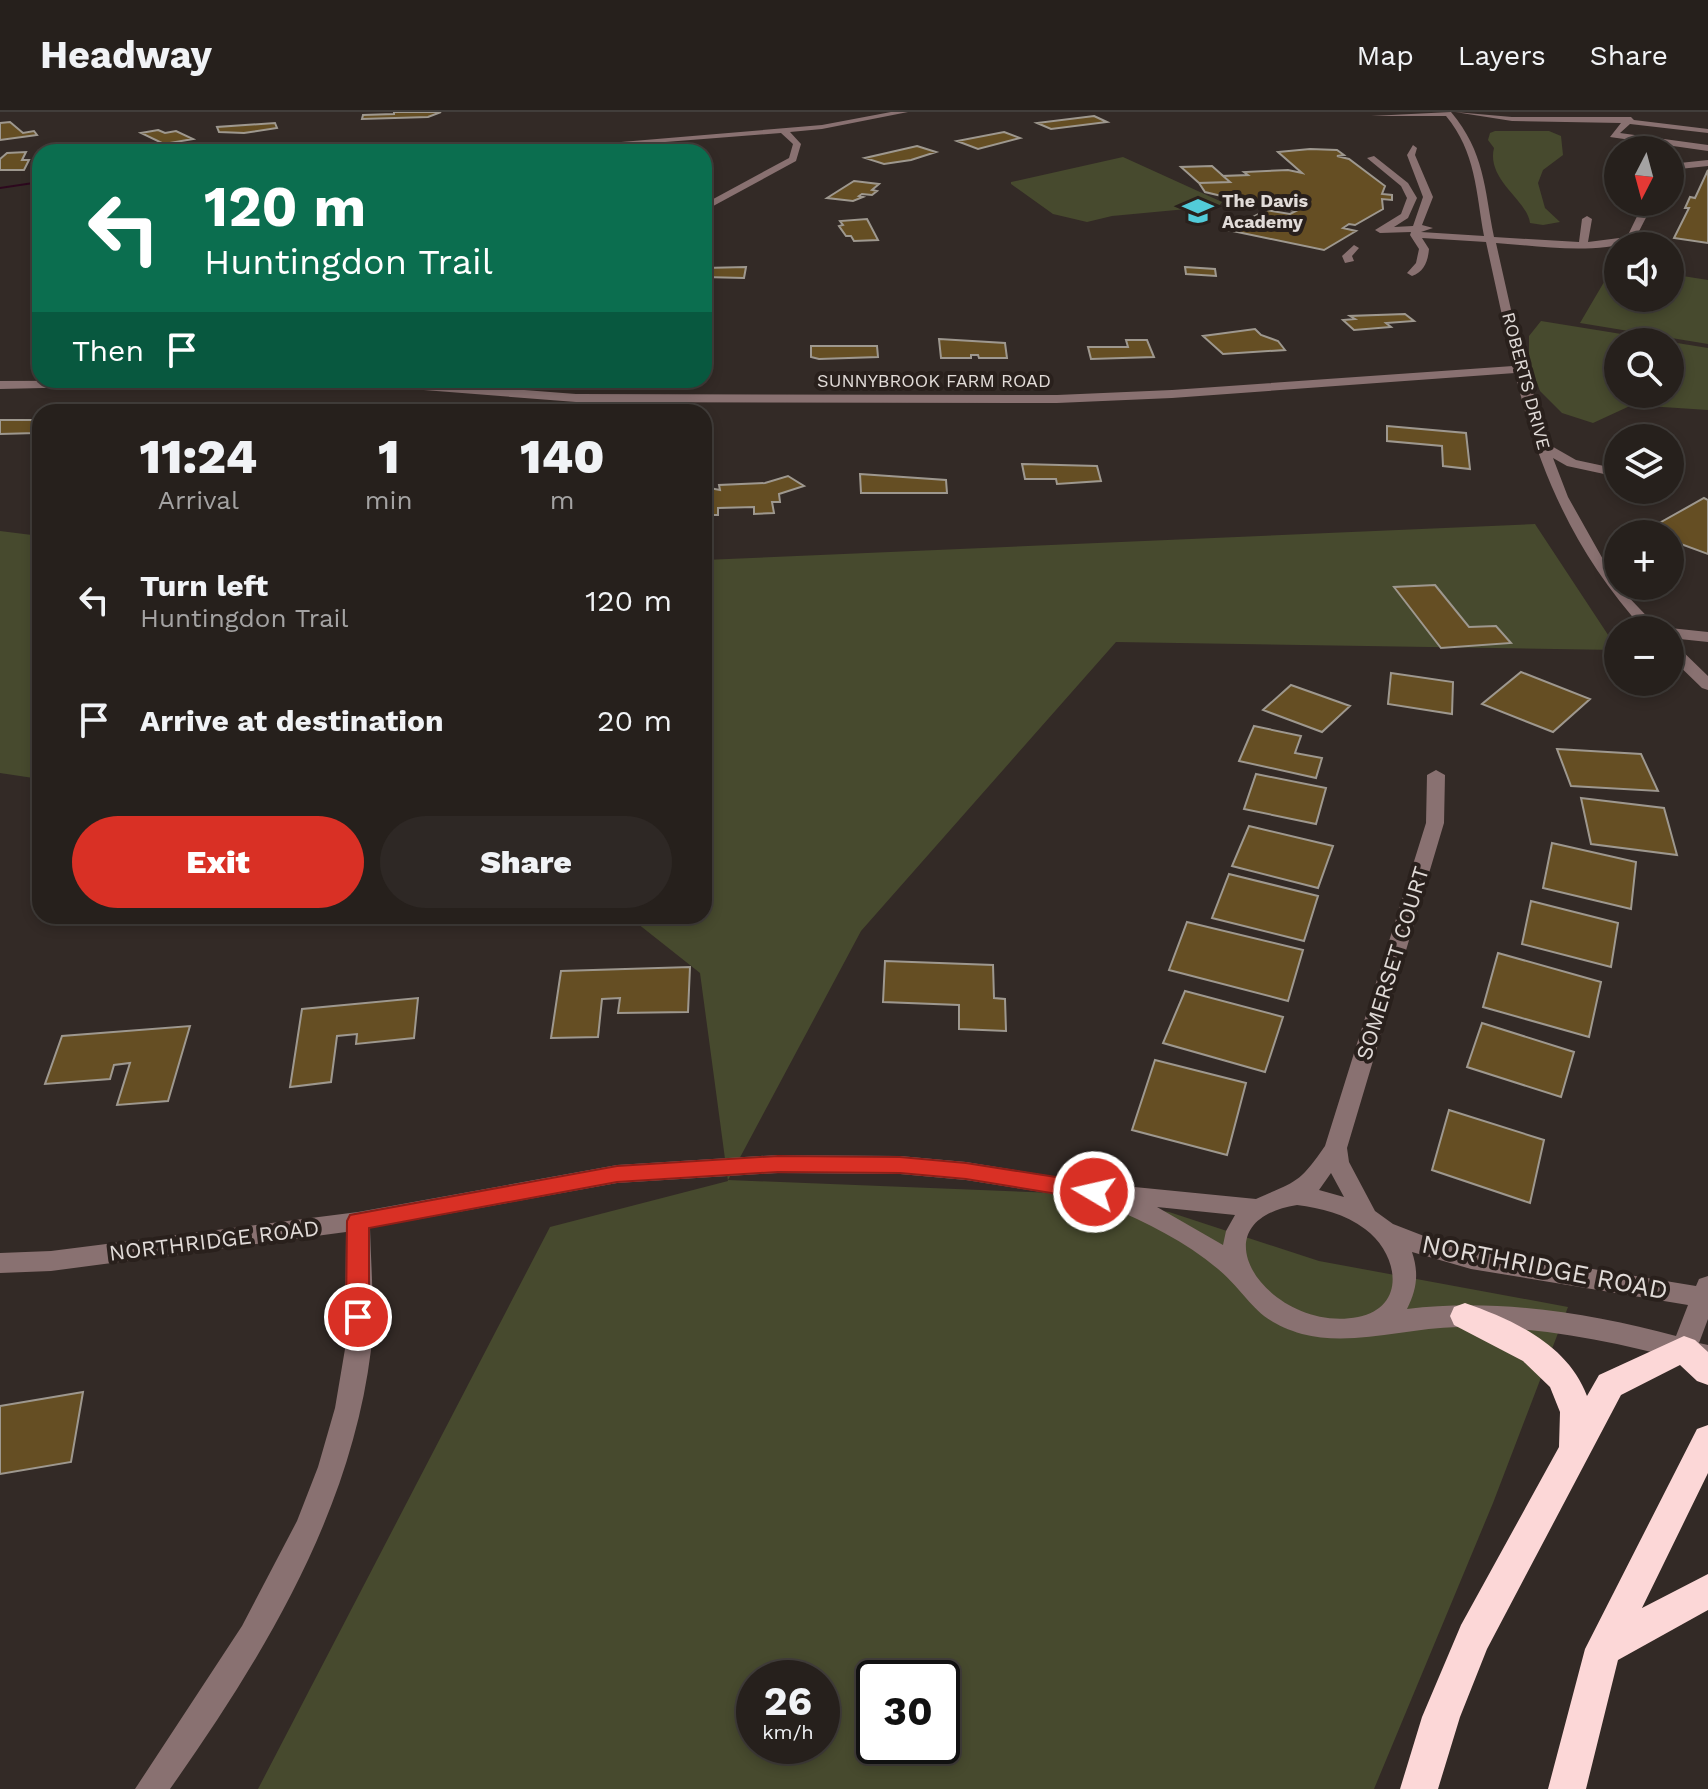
<!DOCTYPE html>
<meta charset="utf-8">
<style>
body{margin:0;font-family:"Work Sans",sans-serif;background:#2e2825;color:#f1f3f6;height:100vh;display:flex;flex-direction:column;font-size:30px;white-space:nowrap}
*{box-sizing:border-box;margin:0}
p{font-size:26px;color:#a4a3a3}
.icon{flex:none;width:44px;height:44px;fill:none;stroke:currentColor;stroke-width:2;stroke-linecap:round;stroke-linejoin:round}
.map{position:relative;flex:1;overflow:hidden}
.side{position:absolute;left:32px;top:292px;width:680px;height:520px;display:flex;flex-direction:column;background:#26201c;border-radius:24px;box-shadow:0 4px 12px #0003,0 0 0 2px #423e3b}
.side>*{flex:none}
.guide{position:absolute;left:32px;top:32px;width:680px;height:244px;border-radius:24px;box-shadow:0 4px 12px #0003,0 0 0 2px #423e3b;background:#0b6e4f;color:#fff;overflow:hidden}
.needle{width:52px;rotate:186deg}
.buttons{position:absolute;left:1604px;top:24px;display:grid;gap:16px}
.buttons a{display:grid;place-items:center;width:80px;height:80px;border-radius:50%;background:#26201c;box-shadow:0 4px 12px #0003,0 0 0 2px #423e3b;font-size:40px}
.speed{position:absolute;left:736px;top:1548px;display:flex;gap:16px;font-size:40px;font-weight:700;text-align:center}
.speed>*{display:grid;place-content:center;width:104px;height:104px;border-radius:50%;background:#26201c;box-shadow:0 4px 12px #0003,0 0 0 2px #423e3b;line-height:1}
.speed small{font-size:20px;font-weight:400}
.speed .limit{border:4px solid #111;border-radius:12px;background:#fff;color:#111}
.pin{position:absolute;display:grid;place-items:center;width:68px;height:68px;color:#fff;margin:-34px;border:4px solid #fff;border-radius:50%;box-shadow:0 2px 8px #0007}
.me{position:absolute;width:88px;margin:-44px;rotate:279deg;stroke-linejoin:round;filter:drop-shadow(0 0 6px #0008)}
.turn{display:flex;align-items:center;gap:28px;height:168px;padding:0 40px;font-size:36px}
.turn .icon{width:104px;height:104px;stroke-width:2.5}
.turn b{display:block;font-size:56px;line-height:68px}
.then{display:flex;align-items:center;height:76px;padding:0 40px;background:#0003;gap:16px;font-size:30px}
.eta{display:flex;justify-content:space-evenly;align-items:center;height:136px;text-align:center}
.eta b{font-size:48px;font-weight:800;line-height:56px}
.button{display:flex;gap:16px;margin-top:auto;padding:16px 40px}
.button a{flex:1;height:92px;border-radius:48px;background:#d93025;color:#fff;font-size:32px;font-weight:800;line-height:92px;text-align:center}
.button a+a{background:#2e2825;color:#f1f3f6}
ul{padding:0;list-style:none}
li{display:flex;align-items:center;gap:24px;height:120px;padding:0 40px}
li div{flex:1}
li b{display:block;font-size:30px}
li em{font-style:normal}
header{display:flex;align-items:center;gap:48px;box-sizing:border-box;height:112px;padding:0 40px;background:#26201c;border-bottom:2px solid #423e3b}
header strong{font-size:38px}
nav{display:flex;gap:44px;margin-inline-start:auto;font-size:28px}
.map>svg:first-child{display:block}
.green{fill:#474a2e;fill-rule:evenodd}
.lines{fill:none;stroke-linecap:round;stroke-linejoin:round}
.stream{fill:#2d081e;fill-rule:evenodd}
.building{fill:#654e23;stroke:#9e988f;stroke-width:2}
.minor{fill:#897171;fill-rule:evenodd}
.highway{fill:#fcd7d7;fill-rule:evenodd}
.route{fill:#d93025;stroke:#8d1f18;stroke-width:2}
.labels{text-anchor:middle;stroke-width:8;stroke-linejoin:round;paint-order:stroke}
.far-poi-label{font-size:18px;font-weight:bold;fill:#e1dbd8;stroke:#29201c;text-anchor:start}
.far-street-label{font-size:18px;fill:#e1dbd8;stroke:#29201c}
.street-label{font-size:22px;fill:#e1dbd8;stroke:#29201c}
.near-street-label{font-size:26px;fill:#e1dbd8;stroke:#29201c}
</style>
<header>
<strong>Headway</strong>
<nav><a>Map</a><a>Layers</a><a>Share</a></nav>
</header>
<div class="map">
<svg width="1708" height="1677" viewBox="0 0 1708 1677">
<rect width="100%" height="100%" fill="#332a26"/>
<path class="green" d="M1495 19H1549L1561 24 1563 43 1543 58 1538 71 1545 96 1560 110 1543 113 1530 111C1528 89 1486 68 1494 36L1488 28 1490 21Z
M1123 45 1222 90 1219 94 1112 104 1087 110 1053 102 1011 72V70Z
M1614 153 1618 154V186H1670V162L1708 168V232L1580 211Z
M1541 209 1708 236V298L1632 293 1593 311 1562 301 1540 279 1529 249V224ZM1618 230H1670V282H1618Z
M1535 412 1618 538 1116 530 861 819 728 1068 1056 1081 1169 1100 1319 1149 1568 1195 1493 1391 1374 1677H258L550 1115 728 1069 700 861 628 804H704V448ZM754 1566H822V1634H754ZM874 1566H942V1634H874Z
M0 419 40 424V667L0 661Z"/>
<g class="lines">
<path class="stream" d="M40 69V71L0 77V75Z"/>
</g>
<path class="building" d="M394 0H441L428 5 362 7 363 3 394 2Z
M1094 4 1107 10 1051 17 1037 11Z
M10 10 23 21 34 19 37 23 0 28V11Z
M275 11 277 16 244 21 219 20 217 15Z
M158 18 165 21 176 19 193 27 164 32 141 21Z
M1004 20 1020 26 978 37 957 29Z
M917 34 936 40 911 48 884 52 865 46Z
M1310 37 1337 38 1344 43 1337 44 1349 47 1385 74 1382 82 1392 83V88L1382 87 1383 97 1355 113 1349 112 1343 116 1356 119 1324 138 1228 118 1266 98 1290 102 1296 99 1225 88 1230 86 1205 80 1199 71 1230 70 1223 64 1248 63 1244 60 1288 58 1302 61 1278 40Z
M26 40 22 48H29L24 58H0V47L7 41Z
M1212 54 1230 70 1199 71 1181 55Z
M1708 58V131L1674 126 1689 96H1685L1690 85 1695 86Z
M854 69 879 72 872 78 877 79 872 83 862 82 859 84 863 85 853 89 827 86Z
M867 107 878 128 854 129 851 124H846L839 114 843 113 840 109Z
M746 155 744 166 704 165V156Z
M1185 155 1215 157 1216 164 1186 162Z
M1405 202 1414 209 1386 211 1391 215 1354 218 1343 208 1355 207 1350 204Z
M1255 217 1261 223 1278 229 1285 238 1223 242 1203 224Z
M939 227 1005 231 1007 246H979L978 243H971V246H941Z
M1126 228H1147L1154 245 1091 247 1088 235H1128Z
M811 234H877L878 245 819 247 811 245Z
M0 308H40V317L36 321 0 322Z
M1387 314 1466 321 1470 357 1443 354 1442 334 1387 329Z
M1022 352 1097 354 1101 369 1057 372 1056 367H1025Z
M860 362 946 368 947 381H861Z
M788 364 804 374 779 382 780 390H772L774 401 754 402V395L718 396V403H704V375L720 378 719 373 765 371Z
M1704 386 1708 388V442L1670 428V422L1645 419Z
M1435 473 1469 515 1496 514 1511 531 1441 536 1394 475Z
M1521 560 1590 587 1553 620 1482 592Z
M1391 561 1453 570 1452 602 1388 592Z
M1291 573 1350 594 1322 620 1263 598Z
M1254 614 1301 624 1295 641 1322 646 1316 666 1239 649Z
M1557 637 1641 642 1658 679 1571 674Z
M1256 662 1326 676 1316 712 1244 697Z
M1581 686 1664 696 1677 743 1591 732Z
M1249 714 1333 734 1318 776 1232 754Z
M1552 731 1636 750 1631 797 1543 776Z
M1229 762 1318 784 1304 829 1212 806Z
M1531 789 1618 811 1611 855 1522 832Z
M1187 810 1303 838 1288 889 1169 858Z
M1498 841 1601 870 1589 925 1483 895Z
M885 849 993 853 994 886 1005 887 1006 919 959 917V893L883 890Z
M690 855 688 900 618 901 620 886 602 887 598 925 551 926 561 859Z
M1185 879 1283 905 1265 960 1163 931Z
M418 886 414 926 356 932 357 922 337 924 331 970 290 975 302 897Z
M1482 911 1574 940 1561 985 1467 955Z
M190 914 168 989 117 993 130 951 114 953 110 967 45 972 62 924Z
M1155 948 1246 971 1227 1043 1132 1018Z
M1449 998 1544 1028 1530 1091 1432 1058Z
M83 1280 71 1350 0 1362V1294Z"/>
<g class="lines">
<path class="minor" d="M891 0H908L822 17 790 20 801 32 796 49 704 99V92L789 46 793 32 781 21 538 40H502L822 13Z
M1451 0C1485 41 1484 75 1494 125L1579 130 1582 107 1587 104 1592 107 1588 130 1627 125 1644 90H1654L1634 129C1591 143 1540 134 1496 131L1518 229 1548 332 1576 348 1618 357V365L1567 354 1553 346 1568 385 1618 474 1660 518H1644C1575 441 1539 361 1515 261L1172 286 1057 291 576 290 347 272 341 268H392L576 282 1057 283 1172 278 1513 254 1486 130 1422 126 1429 137C1428 149 1424 160 1412 164L1407 161 1416 151 1419 137 1410 123 1411 120 1380 121 1375 118 1401 102 1407 86 1401 74 1367 46 1374 44 1408 71 1417 86 1408 106 1394 115 1413 114 1423 85 1407 43 1413 33 1417 36 1415 43 1433 85 1422 113 1433 116 1421 120 1484 124C1476 80 1476 40 1446 4H1371Z
M1455 0 1512 5H1631L1634 8 1708 17V21L1630 12 1620 21 1708 33V39L1610 25 1621 11 1512 9Z
M1708 48V54L1670 58V52Z
M1354 133 1359 136 1352 144 1354 149 1345 151 1342 144Z
M221 268 215 272 0 277V269Z
M1670 516 1708 520V530L1670 526V518H1664Z
M1670 531 1676 533 1708 564V578L1702 576 1670 545Z
M1436 658 1445 663 1444 711 1347 1036 1349 1050 1375 1099 1393 1112 1442 1131 1471 1137 1696 1174 1699 1167 1708 1164V1207L1699 1231 1708 1233V1255C1627 1232 1543 1213 1458 1215 1406 1216 1351 1235 1302 1222 1253 1208 1251 1185 1218 1157 1185 1129 1147 1111 1108 1094L1105 1090 966 1068 900 1062 778 1061 617 1071 370 1116C371 1157 375 1198 371 1238 351 1401 263 1545 170 1677H135L242 1514 297 1409 318 1355 335 1296 345 1237 346 1120 51 1159 0 1161V1141L51 1139 358 1100 617 1053 778 1043 900 1044 966 1050 1094 1071 1256 1087C1296 1069 1299 1072 1325 1034L1426 711 1427 663ZM1331 1061 1344 1085 1319 1078ZM1297 1093C1321 1096 1345 1102 1365 1117 1398 1141 1408 1195 1358 1205 1271 1222 1190 1110 1297 1093ZM1157 1095 1235 1103 1226 1119 1223 1133ZM1412 1140 1471 1157 1688 1193 1676 1224C1591 1201 1496 1186 1407 1197 1417 1177 1419 1161 1412 1140Z"/>
<path class="highway" d="M1465 1191C1514 1208 1568 1233 1587 1284L1599 1263 1684 1224 1695 1228 1708 1240V1273L1697 1269 1680 1253 1621 1283 1487 1537 1460 1605 1438 1677H1400L1422 1605 1461 1513 1559 1335 1560 1300 1550 1275 1523 1249 1454 1213 1450 1204 1454 1195Z
M1708 1313V1361L1642 1496 1708 1462V1498L1618 1548 1586 1677H1548L1585 1537 1697 1317Z"/>
</g>
<path class="route" d="M778 1044 900 1045 966 1051 1094 1071 1101 1074 1104 1080 1101 1085 1094 1088 966 1067 900 1061 778 1060 617 1070 369 1116V1205L366 1212 358 1214 349 1212 346 1205 347 1109 350 1103 617 1054Z"/>
<defs>
<g id="school-bare" transform="scale(2.4)"><path d="M0-5L7-2L0 1L-7-2ZM-4 1L0 2.5L4 1V4Q0 6-4 4Z" fill="#52cbd9" stroke="#29201c" stroke-width="2.5" paint-order="stroke"/></g>
</defs>
<g fill-rule="evenodd">
<use href="#school-bare" x="1198" y="99"/>
</g>
<g class="labels">
<g class="far-poi-label">
<text x="1222" y="95">The Davis<tspan x="1222" dy="21">Academy</tspan></text>
</g>
<g class="far-street-label">
<text x="934" y="275">SUNNYBROOK FARM ROAD</text>
<text transform="translate(1526 269) rotate(75)" y="6">ROBERTS DRIVE</text>
</g>
<g class="street-label">
<text transform="translate(1392 851) rotate(-73)" y="8">SOMERSET COURT</text>
<text transform="translate(214 1128) rotate(-7)" y="8">NORTHRIDGE ROAD</text>
</g>
<g class="near-street-label">
<text transform="translate(1545 1155) rotate(11)" y="9">NORTHRIDGE ROAD</text>
</g>
</g>
</svg>
<div class="buttons">
<a><svg class="needle" viewBox="-14 -14 28 28"><path d="M0-13l5 13h-10z" fill="#e53935"/><path d="M0 13l5-13h-10z" fill="#a4a3a3"/></svg></a>
<a><svg class="icon" aria-label="sound" viewBox="0 0 24 24"><path d="M4 9h4l5-4v14l-5-4H4zM17 9q2 3 0 6"/></svg></a>
<a><svg class="icon" aria-label="search" viewBox="0 0 24 24"><circle cx="10" cy="10" r="6"/><path d="M15 15l6 6"/></svg></a>
<a><svg class="icon" aria-label="layers" viewBox="0 0 24 24"><path d="M12 4l9 5-9 5-9-5zM3 14l9 5 9-5"/></svg></a>
<a>+</a>
<a>−</a>
</div>
<div class="speed"><div>26<small>km/h</small></div><div class="limit">30</div></div>
<div class="pin" style="left:358px;top:1205px;background:#d93025"><svg class="icon" aria-label="arrive" viewBox="0 0 24 24"><path d="M6 21V4h12l-3 4 3 4H6"/></svg></div>
<svg class="me" style="left:1094px;top:1080px" viewBox="-20 -20 40 40"><circle r="17" fill="#d93025" stroke="#fff" stroke-width="3"/><path d="M0-11L8 9 0 5-8 9z" fill="#fff"/></svg>
<div class="guide">
<div class="turn"><svg class="icon" aria-label="left" viewBox="0 0 24 24"><path d="M17 20v-9H6M10 6l-5 5 5 5"/></svg><div><b>120 m</b>Huntingdon Trail</div></div>
<div class="then">Then<svg class="icon" aria-label="arrive" viewBox="0 0 24 24"><path d="M6 21V4h12l-3 4 3 4H6"/></svg></div>
</div>
<section class="side">
<div class="eta">
<div><b>11:24</b><p>Arrival</p></div>
<div><b>1</b><p>min</p></div>
<div><b>140</b><p>m</p></div>
</div>
<ul>
<li><svg class="icon" aria-label="left" viewBox="0 0 24 24"><path d="M17 20v-9H6M10 6l-5 5 5 5"/></svg><div><b>Turn left</b><p>Huntingdon Trail</p></div><em>120 m</em></li>
<li><svg class="icon" aria-label="arrive" viewBox="0 0 24 24"><path d="M6 21V4h12l-3 4 3 4H6"/></svg><div><b>Arrive at destination</b></div><em>20 m</em></li>
</ul>
<div class="button"><a>Exit</a><a>Share</a></div>
</section>
</div>
